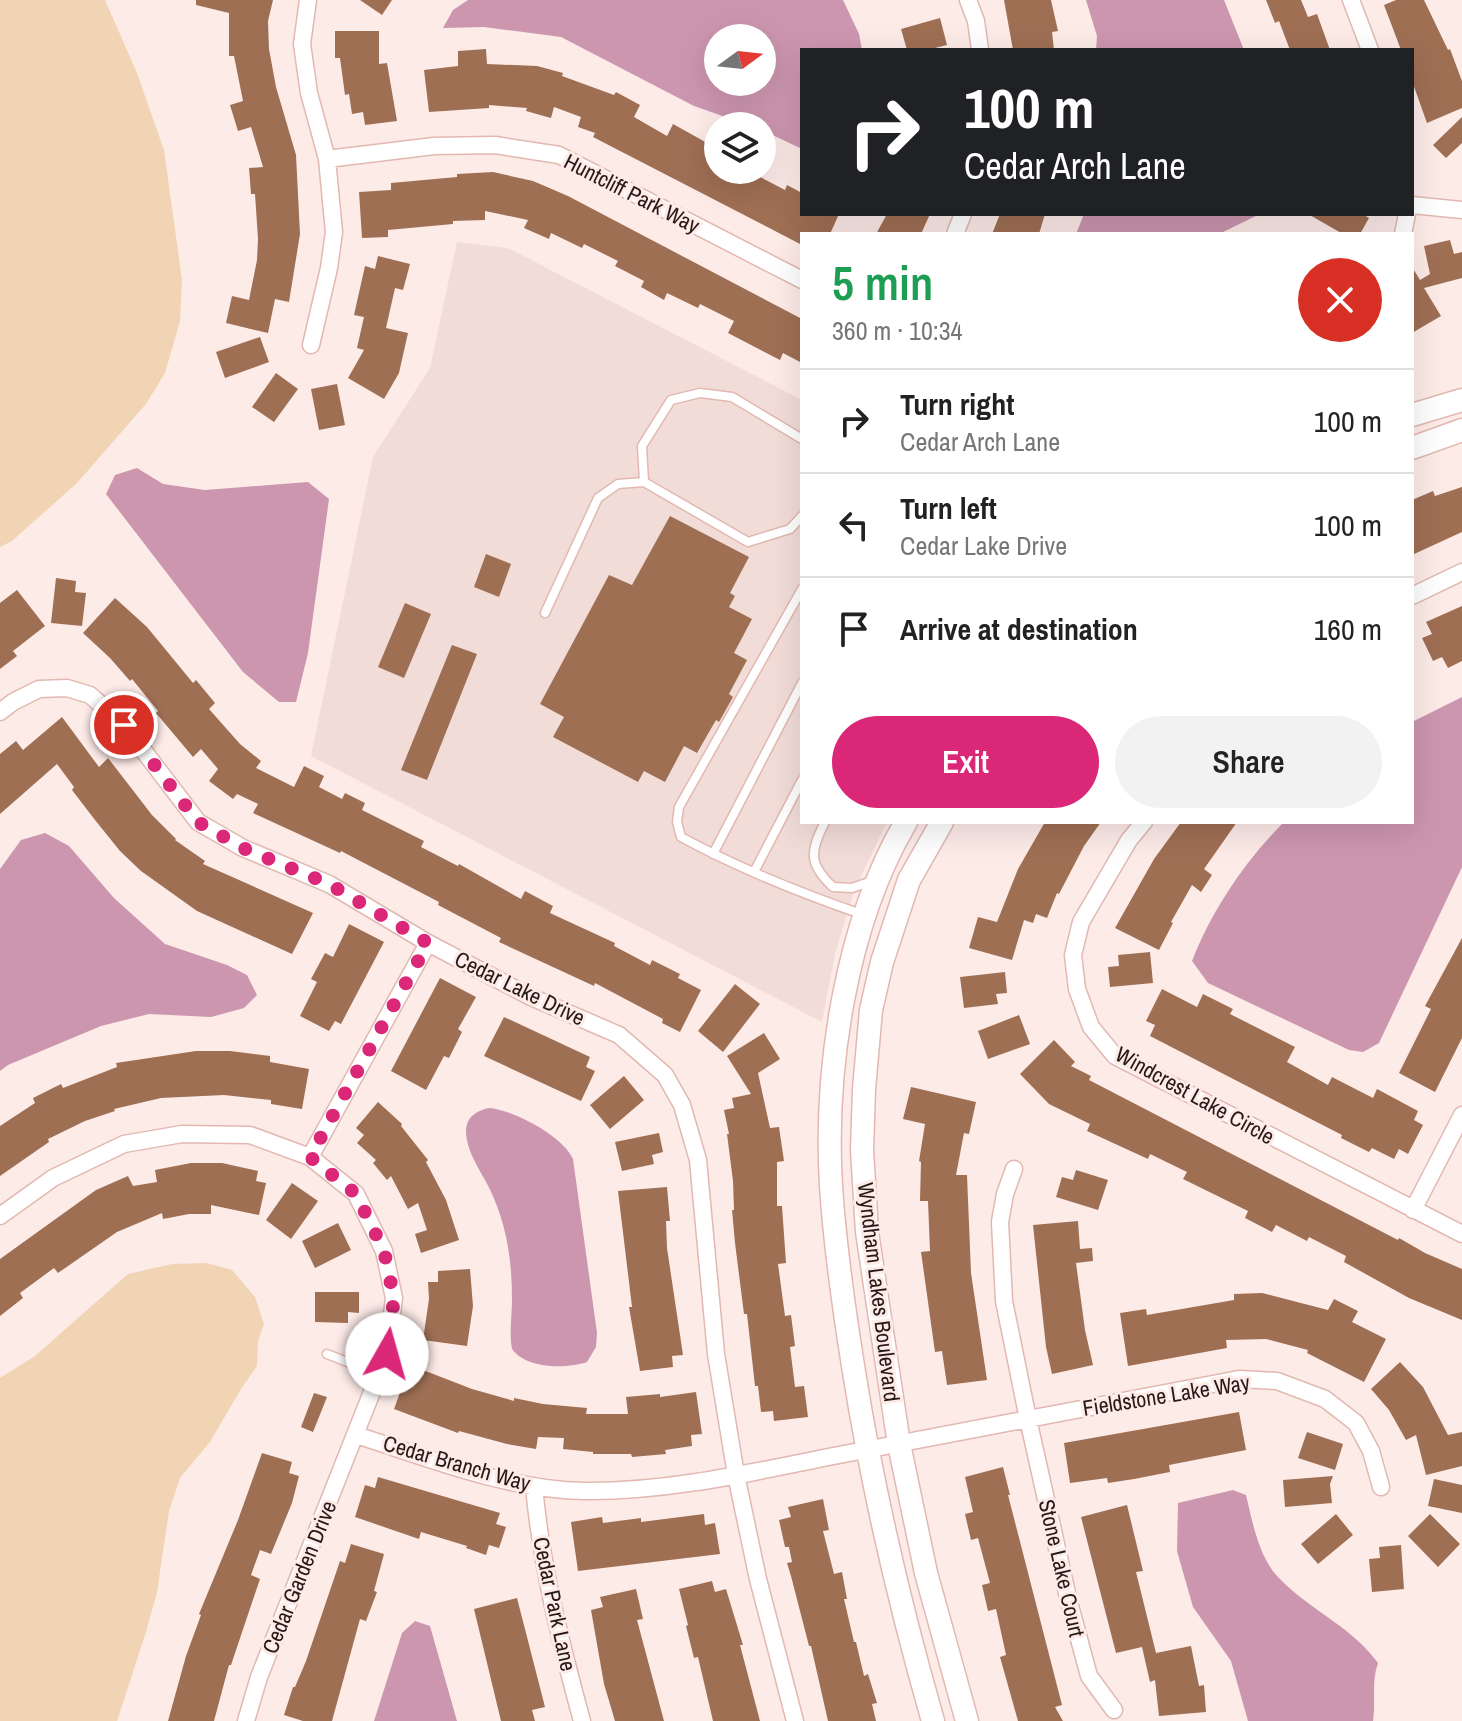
<!DOCTYPE html>
<meta charset="utf-8">
<style>
body{margin:0;font-family:"Archivo Narrow",sans-serif;background:#f2f2f2;color:#222;height:100vh;display:flex;flex-direction:column;font-size:30px;white-space:nowrap}
*{box-sizing:border-box;margin:0}
p{font-size:26px;color:#767676}
.icon{flex:none;width:44px;height:44px;fill:none;stroke:currentColor;stroke-width:2;stroke-linecap:round;stroke-linejoin:round}
.map{position:relative;flex:1;overflow:hidden}
.side{position:absolute;left:800px;top:232px;width:614px;height:592px;display:flex;flex-direction:column;background:#fff;border-radius:0px;box-shadow:0 8px 32px #0002}
.side>*{flex:none}
.hud{position:absolute;left:800px;top:48px;width:614px;height:168px;border-radius:0px;box-shadow:0 8px 32px #0002;background:#202124;color:#fff;overflow:hidden}
.needle{width:52px;rotate:75deg}
.controls{position:absolute;left:704px;top:24px;display:grid;gap:16px}
.controls a{display:grid;place-items:center;width:72px;height:72px;border-radius:50%;background:#fff;box-shadow:0 8px 32px #0002;font-size:40px}
.pin{position:absolute;display:grid;place-items:center;width:68px;height:68px;color:#fff;margin:-34px;border:4px solid #fff;border-radius:50%;box-shadow:0 2px 8px #0007}
.me{position:absolute;width:88px;margin:-44px;rotate:7deg;stroke-linejoin:round;filter:drop-shadow(0 0 6px #0008)}
.turn{display:flex;align-items:center;gap:28px;height:168px;padding:0 32px;font-size:36px}
.turn .icon{width:104px;height:104px;stroke-width:2.5}
.turn b{display:block;font-size:56px;line-height:68px}
.round{display:grid;place-items:center;flex:none;width:84px;height:84px;border-radius:42px;background:#f2f2f2}
.headline{display:flex;align-items:center;justify-content:space-between;height:136px;padding:0 32px}
h1{font-size:48px;font-weight:600;line-height:60px;color:#1e9e55}
.action{display:flex;gap:16px;margin-top:auto;padding:16px 32px}
.action a{flex:1;height:92px;border-radius:48px;background:#db2777;color:#fff;font-size:32px;font-weight:600;line-height:92px;text-align:center}
.action a+a{background:#f2f2f2;color:#222}
ul{padding:0;list-style:none}
li{display:flex;align-items:center;gap:24px;height:104px;padding:0 32px;border-top:2px solid #e0e0e0}
li div{flex:1}
li b{display:block;font-size:30px}
li em{font-style:normal}
.map>svg:first-child{display:block}
.built{fill:#f1dcd8}
.green{fill:#f1d4b3}
.water{fill:#cc96af;fill-rule:evenodd}
.building{fill:#9f6f54}
.lines{fill:none;stroke-linecap:round;stroke-linejoin:round}
.lane-casing{stroke:#e2b8b1;stroke-width:11}
.street-casing{stroke:#e2b8b1;stroke-width:19}
.secondary-casing{stroke:#e2b8b1;stroke-width:25}
.lane{stroke:#fff;stroke-width:8}
.street{stroke:#fff;stroke-width:16}
.secondary{stroke:#fff;stroke-width:22}
.route{stroke:#db2777;stroke-width:14;stroke-dasharray:0 25.2}
.labels{text-anchor:middle;stroke-width:6;stroke-linejoin:round;paint-order:stroke}
.street-label{font-size:22px;fill:#281917;stroke:#fdebe8}
</style>
<div class="map">
<svg width="1462" height="1721" viewBox="0 0 1462 1721">
<rect width="100%" height="100%" fill="#fdebe8"/>
<path class="built" d="M457 242 508 248 802 400V822H887L854 891 835 954 822 1022 311 756 373 457 430 368Z"/>
<path class="green" d="M0 0H105L137 73 164 150 182 280 180 321 165 373 146 404 77 483 12 541 0 547Z
M207 1263 232 1270 255 1297 264 1324 258 1341 257 1366 241 1389 210 1442 180 1478 169 1511 157 1592 146 1632 117 1721H0V1378L35 1356 128 1274 172 1264Z"/>
<path class="water" d="M468 0H843L859 34 862 50H802V149L762 130V126H751L694 106 561 37 484 27 443 28 453 10ZM718 38H762V82H718Z
M1086 0H1224L1244 50H1096L1097 36Z
M1084 214H1260L1219 234H1076Z
M137 468 163 484 205 490 308 482 329 499 308 653 296 702H279L243 672 106 494 115 475Z
M1462 697V867L1379 1043 1363 1052 1349 1050 1208 983 1192 961C1212 910 1245 861 1284 822H1412V722Z
M45 833 69 846 114 898 165 944 227 965 247 975 257 995 244 1008 211 1017 149 1014 101 1026 8 1065 0 1071V869L21 840Z
M489 1108C514 1110 563 1136 573 1159L597 1333 596 1347 587 1362C566 1369 526 1369 512 1349 509 1333 512 1316 512 1299 512 1265 508 1233 495 1201 487 1178 467 1157 466 1132 466 1117 476 1111 489 1108Z
M1233 1490 1246 1495C1253 1524 1259 1560 1282 1581 1312 1611 1353 1628 1378 1663 1371 1682 1376 1701 1373 1721H1248L1231 1661 1193 1607 1177 1551 1178 1503Z
M415 1621 430 1626 457 1721H374L402 1633Z"/>
<path class="building" d="M196 0H273L268 21 269 49 276 87 296 155 300 234 289 302 275 299 268 333 226 323 232 296 249 300 257 260 258 239 255 194H251L249 168 263 167 251 127 238 131 230 105 243 101 234 56H229V13L196 5Z
M360 0H392L382 15Z
M1004 0H1051L1058 31 1052 32 1054 50H1013Z
M1266 0H1301L1308 17 1317 14 1330 50H1290L1279 21 1275 23Z
M1396 0H1424L1448 50 1450 49 1462 81V108L1427 123 1412 81V50H1401L1384 5Z
M940 18 947 45 927 50H907L901 29Z
M335 31H379V64L387 63 397 121 365 125 363 112 352 114 349 94 345 95 340 58H335Z
M486 49 487 64 537 66 563 73 562 76 614 95 616 92 640 105 634 117 667 136 673 124 718 149V170H747L785 190 787 185 802 193V214H839L830 234H802V245L593 137 595 133 578 127 581 117 554 107 551 118 526 111 527 108 489 105V108L429 112 424 70 458 66V51Z
M1462 117V143L1446 158 1433 145Z
M493 172 533 181 568 196 802 319V363L783 353 780 360 728 333 734 321 700 304 698 308 667 293 664 300 641 287 644 281 615 266 618 261 584 244 582 248 551 233 549 239 524 228 528 220 485 211V220L453 221V224L388 230V237L362 238 359 192 391 190V183L457 177V174Z
M887 214H930L921 234H876Z
M1000 214H1045L1039 234H992Z
M1308 214H1362L1369 218 1360 234H1343Z
M1450 240 1454 254 1462 252V278L1424 288 1441 316 1412 333V267L1420 280 1430 274 1424 246Z
M378 256 410 264 403 290 395 288 386 328 408 333 399 373 384 399 348 378 364 350 357 348 364 317 354 315 365 266 375 269Z
M260 337 269 362 225 378 216 352Z
M276 373 298 389 274 422 252 407Z
M337 384 345 425 319 430 311 389Z
M1462 487V532L1412 555V500L1433 491 1435 496Z
M670 516 749 557 730 593 735 596 729 607 752 619 734 653 747 660 729 694 733 697 719 722 716 720 697 753 684 746 665 782 644 771 638 782 553 737 564 717 540 704 609 575 632 585Z
M486 554 511 564 499 597 474 587Z
M56 578 76 581 75 592 86 593 82 626 51 623Z
M17 590 45 626 13 651 17 656 0 669V603Z
M115 598 147 627 193 683 196 680 215 703 209 709 240 744 261 761 256 768 294 787 304 766 324 776 319 787 342 799 345 793 365 803 362 810 424 841 421 847 458 866 459 864 521 899 525 891 553 906 550 913 615 943 614 946 650 965 652 960 680 974 678 978 701 990 680 1032 662 1023 663 1019 595 983 594 986 499 942 501 938 438 905 439 902 341 851 340 853 253 813 258 804 237 794 233 799 209 781 218 769 201 749 193 757 156 713 158 711 132 679 130 681 110 658 83 633Z
M405 603 431 614 404 678 378 667Z
M1462 606V661L1448 668 1442 657 1433 661 1422 638 1432 634 1426 622Z
M452 645 477 654 427 780 401 770Z
M62 717 99 767 108 758 152 815 176 839 175 840 205 861 203 864 313 913 292 954 197 911 141 871 120 851 95 820 72 790 74 787 57 764 0 814V754L16 741 23 750Z
M1045 822H1101L1084 846 1059 894 1057 893 1047 918 1036 914 1033 923 1024 920 1012 960 969 948 978 917 997 922 1018 869Z
M1181 822H1237L1204 869 1212 875 1201 892 1192 885 1171 922 1173 923 1159 950 1115 928 1154 859Z
M349 924 384 942 341 1024 335 1021 329 1031 300 1016 317 982 311 979 325 953 333 957Z
M1462 938V1038L1435 1092 1399 1073 1431 1009 1425 1006Z
M1150 952 1153 983 1110 987 1108 967 1119 966 1118 955Z
M1005 972 1007 993 996 994 998 1004 964 1008 960 977Z
M440 978 476 997 458 1029 462 1032 449 1058 444 1056 426 1090 391 1071Z
M735 984 760 1004 723 1052 698 1031Z
M1162 989 1197 1007 1203 994 1233 1009 1230 1014 1295 1047 1287 1062 1328 1085 1332 1077 1373 1098 1377 1089 1418 1111 1414 1120 1423 1125 1408 1154 1399 1149 1394 1159 1372 1148 1369 1152 1341 1138 1342 1135 1150 1036 1155 1025 1146 1021Z
M1019 1015 1030 1044 988 1059 978 1031Z
M504 1017 590 1057 586 1067 595 1071 581 1101 484 1056Z
M764 1033 780 1059 758 1073 770 1128 779 1127 784 1161 777 1162V1206H782L786 1263 778 1264 785 1316 791 1315 795 1346 790 1347 795 1387 804 1386 808 1417 774 1421 773 1411 761 1412 758 1386H755L747 1314H744L735 1243 732 1210H734L733 1181 727 1134H729L724 1110 734 1108 732 1098 751 1094 727 1056Z
M1054 1040 1075 1062 1071 1066 1091 1076 1089 1080 1398 1240 1399 1238 1425 1253 1462 1269V1320L1409 1298 1344 1262 1346 1256 1309 1237 1307 1241 1276 1225 1272 1232 1245 1218 1248 1211 1183 1179 1187 1172 1150 1154 1148 1159 1087 1131 1090 1124 1049 1104 1020 1074Z
M196 1051H230L270 1056V1062L309 1069 302 1109 271 1104V1100L224 1095 161 1098 114 1109 115 1111 85 1121 48 1139 49 1142 0 1176V1126L35 1103 33 1098 61 1084 63 1088 117 1067 116 1063Z
M624 1076 644 1100 610 1129 590 1105Z
M911 1087 976 1102 969 1134 964 1133 956 1175H967L971 1273 987 1380 947 1385 942 1351 935 1352 921 1252 930 1251 928 1201H920L921 1162 919 1161 925 1124 903 1119Z
M378 1102 402 1124 401 1126 428 1160 426 1162 446 1200 459 1240 421 1253 415 1234 427 1230 418 1203 408 1209 391 1176 387 1180 373 1163 376 1160 357 1143 364 1135 356 1128Z
M659 1133 663 1152 652 1155 654 1164 622 1171 615 1142Z
M191 1163H222L258 1171 256 1181 266 1183 259 1215 211 1205V1214H189L163 1219 162 1213 117 1232 58 1273 54 1268 20 1293 23 1298 0 1316V1259L96 1190 128 1176 133 1186 157 1182 155 1170Z
M1076 1170 1108 1180 1098 1210 1056 1197 1062 1177 1073 1180Z
M292 1183 318 1201 291 1239 266 1220Z
M667 1187 670 1221H666L667 1248 683 1355 672 1356 673 1367 640 1371 629 1307H632L618 1191Z
M1078 1221 1080 1249 1092 1248 1093 1261 1076 1263 1085 1330 1093 1365 1052 1374 1046 1347 1033 1225Z
M338 1223 351 1250 315 1268 302 1241Z
M470 1269 473 1306 467 1346 423 1340 429 1299 428 1282H438V1271Z
M315 1292H359V1313L348 1312V1323L315 1322Z
M1262 1293 1328 1310 1334 1299 1358 1311 1352 1322 1386 1339 1364 1382 1307 1353 1308 1350 1266 1339 1226 1340 1227 1348 1128 1366 1120 1313 1146 1309 1147 1315 1234 1300V1294Z
M1400 1362 1423 1387 1448 1435 1462 1432V1466L1426 1475 1416 1435 1406 1440 1389 1410 1371 1389Z
M410 1365 472 1389 514 1401V1398L543 1404 587 1408 586 1414H628L626 1397 660 1394V1397L696 1392 702 1434 691 1435 692 1446 665 1450 666 1454 632 1457 631 1454H593V1452L563 1449 564 1438 538 1437 536 1449 507 1444 459 1431 458 1433 394 1409Z
M314 1393 327 1397 313 1432 301 1427Z
M1239 1412 1246 1450 1169 1465 1170 1472 1134 1479 1108 1483 1107 1478 1070 1483 1064 1443Z
M1307 1432 1343 1444 1335 1470 1298 1458Z
M262 1453 292 1462 289 1473 299 1476 292 1503 271 1554 260 1550 251 1575 260 1579 231 1665H229L214 1721H168L186 1656 201 1615 199 1614 238 1520Z
M1003 1467 1010 1495H1008L1062 1705 1055 1707 1063 1721H1018L1000 1657 1006 1655 996 1609 988 1611 982 1585 990 1583 978 1538 971 1540 965 1514 973 1512 965 1477Z
M1333 1476 1330 1484 1332 1503 1285 1507 1283 1480Z
M378 1477 500 1513 496 1524 506 1527 499 1548 489 1545 486 1555 466 1548 467 1546 421 1532 419 1539 355 1517 365 1485 375 1488Z
M1434 1479 1462 1485V1513L1428 1506Z
M823 1499 829 1530 823 1531 834 1574 842 1572 847 1599H844L854 1642H856L864 1676 868 1674 877 1703 872 1704 876 1721H828L811 1646H809L791 1576 787 1563 792 1562 789 1547H785L779 1520 791 1517 788 1507Z
M1127 1505 1143 1571 1136 1572 1156 1653 1191 1646 1199 1686 1204 1685 1206 1712 1159 1716 1155 1680 1150 1682 1142 1647 1116 1653 1081 1517Z
M704 1514 705 1525 715 1523 720 1554 578 1571 571 1522 602 1517 603 1523 641 1518V1522Z
M1336 1514 1353 1535 1318 1564 1301 1544Z
M1430 1514 1460 1544 1438 1567 1408 1536Z
M351 1544 384 1554 374 1591 377 1592 366 1621 360 1619 332 1721H303L284 1715 293 1687H295L306 1661 340 1561 345 1563Z
M1401 1545 1404 1589 1372 1592 1369 1559 1380 1558 1379 1547Z
M712 1581 715 1592 726 1589 743 1645H740L760 1721H713L698 1657 694 1658 686 1626 688 1625 679 1589Z
M636 1589 643 1619 637 1620 664 1721H615L604 1684 591 1610 603 1607 600 1597Z
M517 1598 545 1707 532 1710 535 1721H501L474 1609Z"/>
<g class="lines">
<g class="lane-casing">
<path id="lane" d="M644 482 642 446 671 400 700 393 732 397 802 439
M802 589 679 807 677 822 681 837C740 869 800 893 864 915
M545 613 598 498 618 484 644 482 748 542 790 529 802 516
M825 822C810 851 808 864 833 887L852 888 872 881
M713 854 802 683
M754 872 802 780
M327 1354 378 1374"/>
</g>
<g class="street-casing">
<path id="street" d="M308 0 302 44 309 93 327 159 334 232 329 268 311 345
M968 0 976 21 980 50
M1351 0 1370 50
M327 159 434 146 495 145 559 155 802 280
M1412 205 1462 210
M955 234 963 214
M1403 234 1407 214
M1412 596 1462 572
M0 712 13 702 39 689 67 688 90 695 124 725 198 822 243 848 329 884 428 943 531 997 619 1035 665 1075 682 1105 698 1160 716 1354 736 1475 758 1579 795 1721
M1144 822 1129 840 1081 922 1073 955 1077 989 1091 1027 1115 1056 1462 1234
M310 1157 428 943
M1014 1169 1005 1194 1000 1222 1004 1301 1028 1419 1069 1602 1089 1676 1114 1710
M1413 1210 1462 1115
M0 1216 53 1178 124 1144 182 1134 250 1135 310 1157 356 1194 384 1251 394 1298 387 1354 259 1677 246 1721
M356 1435C428 1458 509 1490 584 1491 679 1492 773 1467 865 1450 990 1426 1114 1403 1239 1379L1277 1381 1325 1399 1356 1423 1371 1451 1381 1487
M534 1486C541 1566 561 1644 582 1721"/>
</g>
<g class="secondary-casing">
<path id="secondary" d="M1412 415 1462 400
M1412 448 1462 430
M906 822C846 924 824 1068 831 1186 835 1248 844 1310 854 1372 873 1490 900 1606 933 1721
M942 822 909 880 882 962 871 1010 864 1089 862 1150 867 1232 899 1444 926 1573 967 1721"/>
</g>
<use href="#lane" class="lane"/>
<use href="#street" class="street"/>
<use href="#secondary" class="secondary"/>
</g>
<g class="lines">
<path class="route" d="M124 725 198 822 243 848 329 884 428 943 310 1157 356 1194 384 1251 394 1298 387 1354"/>
</g>
<g class="labels">
<g class="street-label">
<text transform="translate(632 193) rotate(27)" y="8">Huntcliff Park Way</text>
<text transform="translate(520 988) rotate(26)" y="8">Cedar Lake Drive</text>
<text transform="translate(1195 1095) rotate(29)" y="8">Windcrest Lake Circle</text>
<text transform="translate(879 1292) rotate(83)" y="8">Wyndham Lakes Boulevard</text>
<text transform="translate(1166 1395) rotate(-9)" y="8">Fieldstone Lake Way</text>
<text transform="translate(457 1463) rotate(16)" y="8">Cedar Branch Way</text>
<text transform="translate(1062 1568) rotate(77)" y="8">Stone Lake Court</text>
<text transform="translate(299 1577) rotate(-68)" y="8">Cedar Garden Drive</text>
<text transform="translate(555 1604) rotate(78)" y="8">Cedar Park Lane</text>
</g>
</g>
</svg>
<div class="controls">
<a><svg class="needle" viewBox="-14 -14 28 28"><path d="M0-13l5 13h-10z" fill="#e53935"/><path d="M0 13l5-13h-10z" fill="#767676"/></svg></a>
<a><svg class="icon" aria-label="layers" viewBox="0 0 24 24"><path d="M12 4l9 5-9 5-9-5zM3 14l9 5 9-5"/></svg></a>
</div>
<div class="pin" style="left:124px;top:725px;background:#d93025"><svg class="icon" aria-label="arrive" viewBox="0 0 24 24"><path d="M6 21V4h12l-3 4 3 4H6"/></svg></div>
<svg class="me" style="left:387px;top:1354px" viewBox="-20 -20 40 40"><circle r="19" fill="#fff"/><path d="M0-13L10 11 0 6-10 11z" fill="#db2777"/></svg>
<div class="hud">
<div class="turn"><svg class="icon" aria-label="right" viewBox="0 0 24 24"><path d="M7 20v-9h11M14 6l5 5-5 5"/></svg><div><b>100 m</b>Cedar Arch Lane</div></div>
</div>
<section class="side">
<div class="headline"><div><h1>5 min</h1><p>360 m · 10:34</p></div><a class="round" style="background:#d93025;color:#fff"><svg class="icon" aria-label="close" viewBox="0 0 24 24"><path d="M6 6l12 12M18 6L6 18"/></svg></a></div>
<ul>
<li><svg class="icon" aria-label="right" viewBox="0 0 24 24"><path d="M7 20v-9h11M14 6l5 5-5 5"/></svg><div><b>Turn right</b><p>Cedar Arch Lane</p></div><em>100 m</em></li>
<li><svg class="icon" aria-label="left" viewBox="0 0 24 24"><path d="M17 20v-9H6M10 6l-5 5 5 5"/></svg><div><b>Turn left</b><p>Cedar Lake Drive</p></div><em>100 m</em></li>
<li><svg class="icon" aria-label="arrive" viewBox="0 0 24 24"><path d="M6 21V4h12l-3 4 3 4H6"/></svg><div><b>Arrive at destination</b></div><em>160 m</em></li>
</ul>
<div class="action"><a>Exit</a><a>Share</a></div>
</section>
</div>
